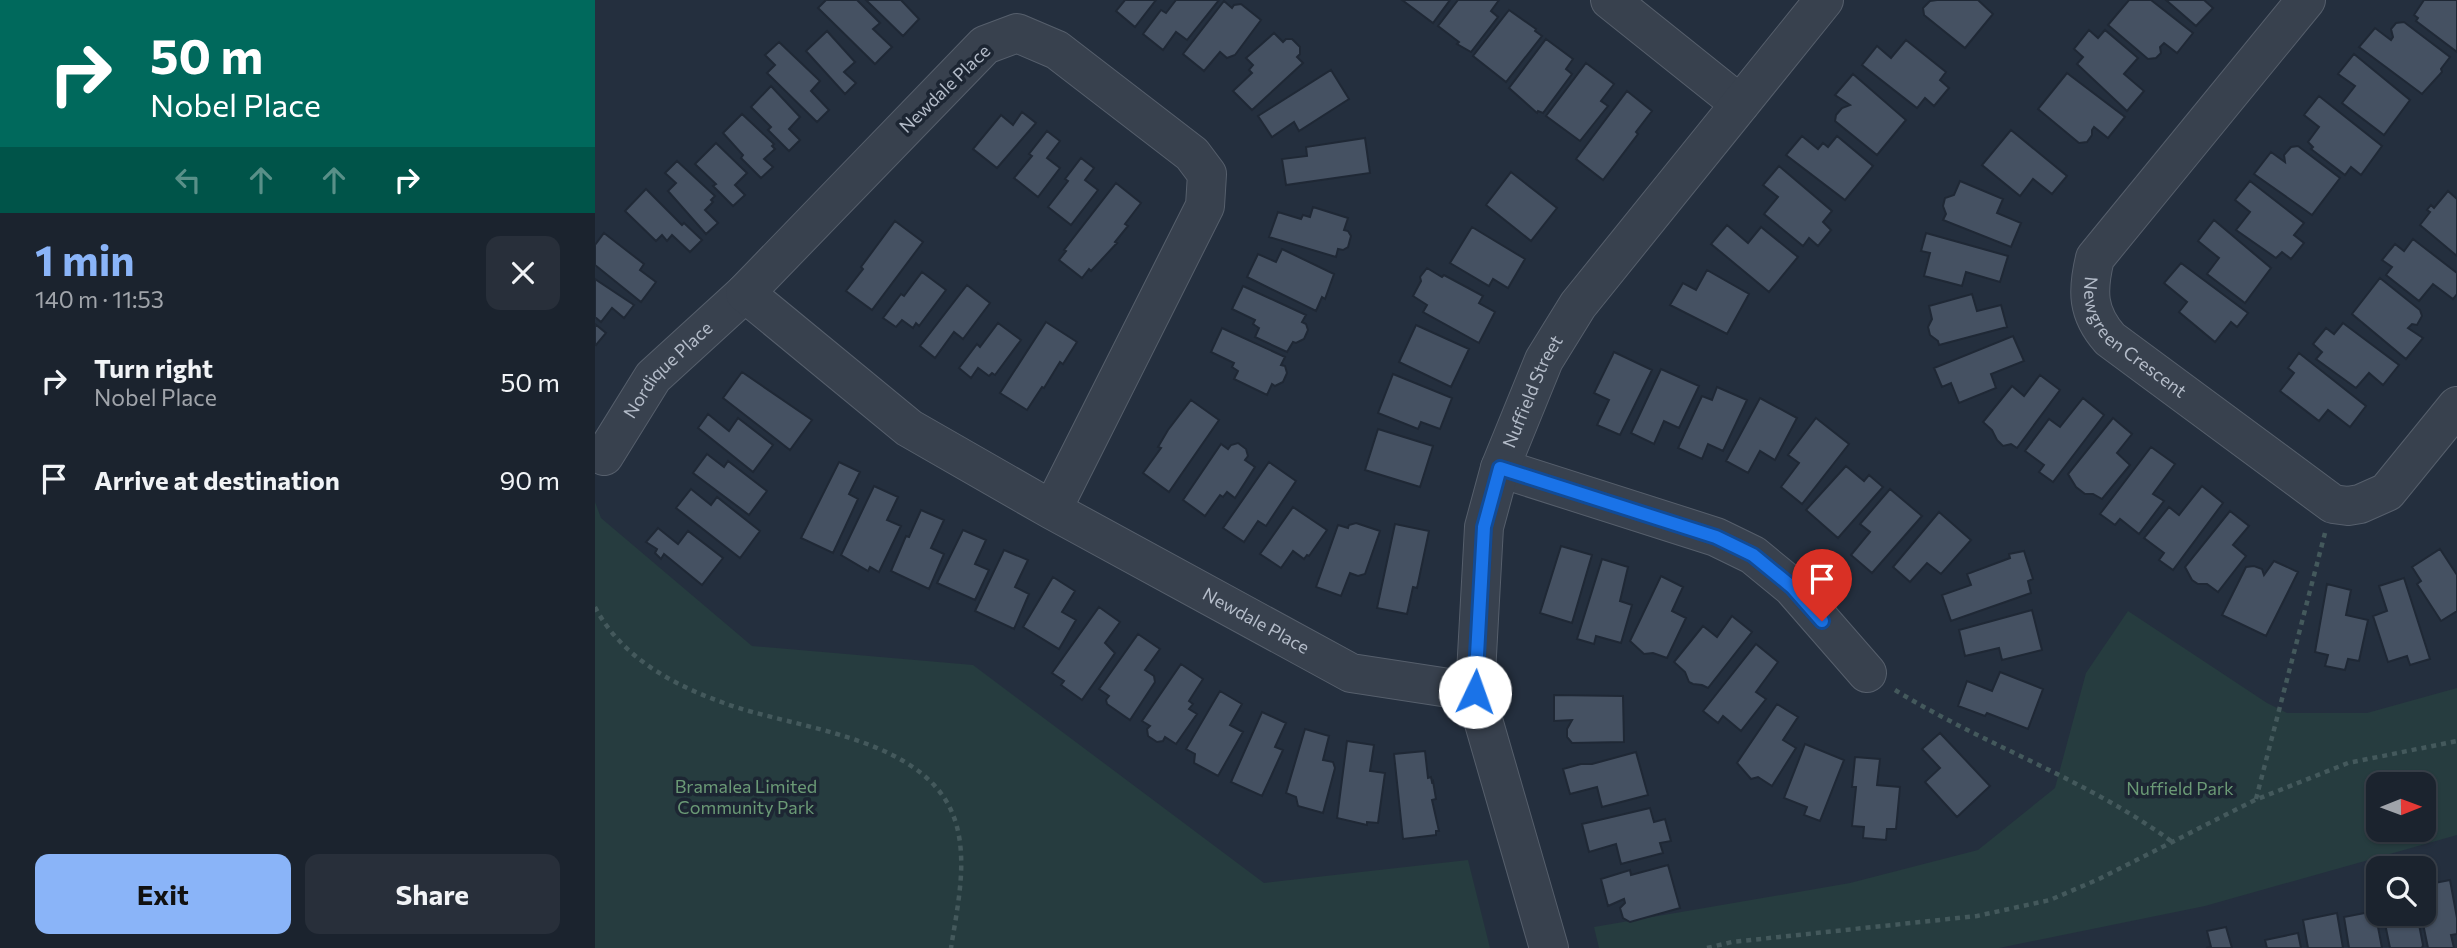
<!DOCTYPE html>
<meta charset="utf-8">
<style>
body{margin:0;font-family:Commissioner,sans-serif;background:#282f3a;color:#f1f3f6;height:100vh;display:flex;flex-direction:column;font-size:26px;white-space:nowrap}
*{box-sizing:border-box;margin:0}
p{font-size:23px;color:#a0a4aa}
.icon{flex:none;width:38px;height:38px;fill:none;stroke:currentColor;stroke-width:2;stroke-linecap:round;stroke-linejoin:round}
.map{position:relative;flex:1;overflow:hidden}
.sheet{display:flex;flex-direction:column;background:#1b232e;width:595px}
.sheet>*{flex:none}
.banner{background:#00695c;color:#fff;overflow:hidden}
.needle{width:46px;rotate:89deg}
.controls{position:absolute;left:1771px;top:772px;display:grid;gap:14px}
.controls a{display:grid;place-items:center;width:70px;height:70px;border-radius:14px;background:#1b232e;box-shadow:0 2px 5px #0004,0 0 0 2px #39404a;font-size:35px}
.pin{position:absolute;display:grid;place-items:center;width:60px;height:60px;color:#fff;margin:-72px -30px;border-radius:50% 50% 50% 0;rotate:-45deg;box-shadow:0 0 7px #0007}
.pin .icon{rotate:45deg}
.me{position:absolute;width:77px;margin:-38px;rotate:3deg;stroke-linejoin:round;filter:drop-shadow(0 0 5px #0008)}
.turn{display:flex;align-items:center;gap:24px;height:147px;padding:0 35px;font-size:32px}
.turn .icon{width:91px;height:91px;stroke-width:2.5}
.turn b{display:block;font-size:49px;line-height:60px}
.lanes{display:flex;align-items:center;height:66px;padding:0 35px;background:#0003;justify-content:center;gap:35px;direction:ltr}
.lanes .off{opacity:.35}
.round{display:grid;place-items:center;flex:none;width:74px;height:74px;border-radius:14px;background:#282f3a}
.summary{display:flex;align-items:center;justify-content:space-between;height:119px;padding:0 35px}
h1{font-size:42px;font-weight:700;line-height:52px;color:#8ab4f8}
.primary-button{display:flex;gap:14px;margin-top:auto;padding:14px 35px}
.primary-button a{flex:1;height:80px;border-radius:14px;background:#8ab4f8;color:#111;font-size:28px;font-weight:700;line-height:80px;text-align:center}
.primary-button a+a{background:#282f3a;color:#f1f3f6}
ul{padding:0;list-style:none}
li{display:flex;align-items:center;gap:21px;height:98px;padding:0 35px}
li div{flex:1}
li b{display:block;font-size:26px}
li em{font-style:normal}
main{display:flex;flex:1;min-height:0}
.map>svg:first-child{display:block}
.green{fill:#263c3f;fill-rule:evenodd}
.building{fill:#455162;stroke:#1f2835;stroke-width:2}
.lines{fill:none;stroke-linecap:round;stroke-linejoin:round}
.minor-casing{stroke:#565f6c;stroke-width:40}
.path{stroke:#44595c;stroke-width:4.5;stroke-dasharray:5 5;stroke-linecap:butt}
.minor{stroke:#38414e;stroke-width:38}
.route-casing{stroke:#114b97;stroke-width:18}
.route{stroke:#1a73e8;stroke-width:12}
.labels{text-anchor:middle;stroke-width:7;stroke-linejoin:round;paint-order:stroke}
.street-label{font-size:18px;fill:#b4bcc9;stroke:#1d2633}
.park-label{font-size:18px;fill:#6b9a76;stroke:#1d2633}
</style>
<main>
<section class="sheet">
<div class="banner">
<div class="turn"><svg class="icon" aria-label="right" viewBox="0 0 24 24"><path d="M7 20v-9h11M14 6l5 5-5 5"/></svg><div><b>50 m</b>Nobel Place</div></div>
<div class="lanes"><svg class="icon off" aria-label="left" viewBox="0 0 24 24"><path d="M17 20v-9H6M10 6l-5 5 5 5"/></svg><svg class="icon off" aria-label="ahead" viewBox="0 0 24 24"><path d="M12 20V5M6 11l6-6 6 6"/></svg><svg class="icon off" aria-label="ahead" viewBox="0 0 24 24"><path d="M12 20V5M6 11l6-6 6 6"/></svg><svg class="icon" aria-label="right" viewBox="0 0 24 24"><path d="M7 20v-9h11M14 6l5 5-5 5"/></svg></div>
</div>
<div class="summary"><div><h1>1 min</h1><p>140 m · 11:53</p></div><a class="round"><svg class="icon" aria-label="close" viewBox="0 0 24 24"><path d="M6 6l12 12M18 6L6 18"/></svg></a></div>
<ul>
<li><svg class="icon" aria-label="right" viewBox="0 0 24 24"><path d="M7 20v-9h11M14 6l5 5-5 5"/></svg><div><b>Turn right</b><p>Nobel Place</p></div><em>50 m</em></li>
<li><svg class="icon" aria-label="arrive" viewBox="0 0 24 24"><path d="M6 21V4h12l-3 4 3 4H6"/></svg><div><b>Arrive at destination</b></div><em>90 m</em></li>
</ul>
<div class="primary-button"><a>Exit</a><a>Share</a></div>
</section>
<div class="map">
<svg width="1862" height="948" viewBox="0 0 1862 948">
<rect width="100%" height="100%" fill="#242f3e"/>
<path class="green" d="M0 502 6 518 157 646 378 665 669 883 873 860 895 948H0Z
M1533 611 1672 703 1692 713H1772L1862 688V835L1610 906 1404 948H1004L999 927 1255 883 1383 850 1460 788 1491 673ZM1783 784H1829V830H1783Z"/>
<path class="building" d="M231 0H262L285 23 278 29 297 47 280 64 223 8Z
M271 0H306L324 19 308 36Z
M530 0H561L540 27 521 11Z
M581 0H624L592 40 581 32 568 50 548 34 566 10 571 13Z
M807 0H855L838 23Z
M863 0H904L896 11 903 17 876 52 862 44 864 42 843 26Z
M1342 0H1383L1398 14 1370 48 1329 15 1328 8 1335 1Z
M1534 0H1556L1598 33 1582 53 1569 43 1565 47 1566 53 1561 58 1553 59 1513 25Z
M1571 0H1609L1618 8 1601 26Z
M1829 0H1862V52L1821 21 1823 18 1819 15Z
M629 1 637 8 639 5 646 4 666 20 640 55 632 58 625 52 609 71 588 54Z
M914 10 941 29 940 31 947 36 911 82 878 56Z
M1809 22 1855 57 1846 69 1847 72 1827 94 1764 47 1780 28 1796 40 1798 37 1796 29 1801 23Z
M1494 30 1503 38 1510 30 1543 58 1529 74 1549 91 1532 111 1482 64 1488 57 1479 49Z
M232 31 260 62 249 72 261 83 250 94 211 51Z
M679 33 688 42 691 39H697L705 47V54L702 57 708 63 657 110 638 91 657 73 654 70 658 65 651 58Z
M951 39 978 59 971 69 977 74 948 113 943 111 942 113 914 88Z
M1311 40 1351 72 1345 80 1354 88 1339 106 1330 98 1322 108 1267 65 1282 46 1296 58Z
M184 42 225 81 216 91 234 110 222 122 172 73 180 65 170 55Z
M1759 54 1815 100 1789 135 1747 103 1760 86 1743 74Z
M991 63 1019 84 1006 101 1013 106 985 141 951 116Z
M736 70 754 99 704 131 699 122 677 137 663 116Z
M1472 73 1530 117 1513 138 1499 127 1497 130V135L1492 142 1484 143 1443 109Z
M1258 74 1311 120 1282 155 1240 121 1241 115 1247 108 1255 105 1240 95Z
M176 86 205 117 194 129 205 140 194 151 173 130 176 127 156 107Z
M1032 91 1057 111 1041 132 1043 134 1008 180 981 159Z
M1724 96 1787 146 1766 175 1756 167 1750 175 1716 149 1718 147 1713 142 1724 127 1709 115Z
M427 112 441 123 402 168 378 149 406 115 418 125Z
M147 114 179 144 177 146 180 149 169 159 178 167 166 178 146 158 148 155 128 133Z
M1416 130 1472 176 1457 194 1438 179 1425 196 1387 165Z
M452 131 465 141 452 158 465 168 443 197 419 178 437 156 434 154Z
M1207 136 1223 149 1228 143 1233 147 1242 136 1278 166 1250 200 1191 155Z
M770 138 775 173 691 185 687 159 712 156 711 147Z
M121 143 152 173 140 185 150 195 138 206 118 186 121 184 100 164Z
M1703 146 1745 178 1717 215 1659 174 1676 152 1690 162 1689 155 1696 147Z
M486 158 499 168 490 180 503 190 476 225 453 207 473 181 470 179Z
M82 161 120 196 116 200 118 202 110 210 123 223 111 234 73 191 81 183 70 173Z
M1184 166 1237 211 1228 222 1236 230 1223 246 1214 238 1208 246 1169 214 1183 197 1168 185Z
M916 172 962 208 936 241 891 205Z
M1365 181 1408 199 1402 213 1426 223 1416 247 1348 220 1351 214 1348 206 1350 198 1359 195Z
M1655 181 1709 223 1699 235 1709 243 1696 259 1687 252 1681 258 1641 230 1655 212 1640 200Z
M521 183 546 203 530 224 533 226 520 242 522 243 496 271 494 269 487 278 464 260 471 251 469 250Z
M51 189 87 225 89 223 107 240 95 252 77 235 72 241 67 235 61 241 30 211Z
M1853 191 1862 199V256L1825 225 1835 212 1832 210 1836 205 1839 208Z
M718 207 753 218 749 230 753 231 756 236 753 247 748 250 743 249 741 257 674 237 683 212 706 219 708 215 715 217Z
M1619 220 1676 268 1650 303 1612 274 1624 258 1603 241Z
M300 221 328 242 277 310 251 291 268 269 266 267Z
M1132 225 1153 243 1166 227 1203 257 1174 292 1116 244Z
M877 227 930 259 913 288 898 279 894 286 855 263Z
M9 233 49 264 45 270 61 282 46 302 0 265V245Z
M1331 233 1413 256 1405 282 1371 272 1367 286 1329 276 1335 253 1326 251Z
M1818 239 1862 273V294L1858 299 1838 284 1824 301 1791 275 1797 267 1787 260 1800 244 1809 251Z
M687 249 739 274 730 299 727 297 721 311 652 277 663 254 681 262Z
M1586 263 1653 313 1642 327 1636 322 1620 342 1584 312 1592 302 1569 283Z
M832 268 847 277 849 275 888 296 884 303 900 312 884 343 828 312 832 305 818 296 826 281 825 277Z
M1112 270 1154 294 1132 334 1075 305 1088 283 1101 290Z
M327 272 351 290 324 326 321 323 318 328 307 320 301 327 288 318 306 294 309 296Z
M1785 278 1825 310 1827 316 1822 325 1817 324 1813 328 1828 338 1811 359 1757 314Z
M0 279 39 305 29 318 17 308 6 322 0 317Z
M372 285 395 303 368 339 359 332 340 358 325 346Z
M648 286 711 315 707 322 711 324 713 330 709 339 701 343 698 342 692 352 660 337 664 328 658 324 660 320 637 309Z
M1377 294 1382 311 1406 305 1412 327 1344 345 1343 341 1335 335 1333 327 1337 319 1334 306Z
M451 322 482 342 468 364 465 362 449 388 447 387 432 410 405 393Z
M403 323 426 340 400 375 397 373 394 376 383 368 376 378 364 368 382 344 385 347Z
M1748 323 1804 365 1788 385 1774 373 1761 388 1721 359 1727 352 1718 344 1731 328 1739 334Z
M0 324 11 333 1 345 0 344Z
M821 325 874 349 856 387 804 362Z
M627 328 690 357 686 365 690 366 692 373 688 382 680 386 677 384 672 395 639 379 643 371 637 367 639 363 616 352Z
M1418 336 1429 361 1396 374 1401 388 1364 403 1356 383 1347 387 1339 368Z
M1019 352 1057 370 1025 435 1002 425 1014 400 999 393Z
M1704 353 1771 406 1755 427 1733 410 1724 421 1685 391 1699 373 1693 368Z
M1066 369 1104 386 1084 428 1069 421 1059 444 1036 433Z
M147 372 217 420 195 450 128 398Z
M798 374 857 398 845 429 826 422 823 429 783 413Z
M1445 375 1465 390 1422 448 1416 444 1408 446 1402 440 1397 430 1388 422 1417 386 1429 396Z
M1122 387 1152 400 1128 451 1113 444 1107 459 1083 448 1107 396 1117 400Z
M1165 398 1202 418 1180 460 1165 451 1153 473 1131 461Z
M1488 398 1509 415 1458 482 1444 472 1449 465 1430 451 1454 419 1465 427Z
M596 400 624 420 574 492 548 473 566 448 563 447 573 430Z
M113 414 134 431 143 418 178 445 158 472 103 428Z
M1221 418 1254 444 1207 504 1186 487 1204 463 1193 455Z
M1518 418 1537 434 1522 453 1535 465 1507 499 1498 494H1490L1481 487 1473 474Z
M783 429 838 446 825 487 770 470Z
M643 443 651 449 653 456 650 460 660 467 640 498 632 492 628 497 625 495 610 516 588 500 626 444 633 449 636 445Z
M1556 447 1580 464 1558 494 1569 501 1544 534 1525 519 1520 525 1505 514Z
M112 454 129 467 133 461 172 491 154 515 98 473Z
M244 462 265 472 254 494 263 499 238 553 206 538Z
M674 462 701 481 671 526 663 521 649 542 628 528Z
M1251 466 1269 481 1274 475 1288 487 1243 538 1211 510Z
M279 486 303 497 292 520 306 526 284 572 275 567 273 571 246 555Z
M1607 486 1628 503 1578 570 1564 560 1569 553 1549 538 1574 507 1584 515Z
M96 489 116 505 122 497 165 531 145 558 81 508Z
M1295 489 1327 516 1277 573 1256 555 1275 532 1265 524Z
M698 507 732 530 714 556 712 555 709 559 698 551 686 568 665 554Z
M326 510 349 520 336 548 349 554 334 589 296 571 311 536 314 537Z
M1635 511 1654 526 1638 545 1651 556 1623 592 1612 584H1603L1597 580 1590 567Z
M1344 512 1376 540 1346 574 1332 563 1315 582 1298 567Z
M761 523 785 531 770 574 763 576 755 573 746 596 721 587 743 525 753 528 754 525Z
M800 524 834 531 822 588 818 587 812 614 782 608Z
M63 528 83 544 93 531 128 558 107 585 69 554 66 559 60 553 62 549 51 542Z
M368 530 391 540 380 564 394 570 380 600 342 583Z
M966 546 997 555 977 623 945 613Z
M1845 549 1862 575V611L1846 621 1822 584 1826 581 1817 567Z
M409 550 433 560 420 587 434 594 419 629 380 611Z
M1429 551 1438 579 1433 581 1436 593 1356 621 1347 595 1376 585 1372 574 1415 558 1414 554Z
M1007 559 1033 567 1025 601 1037 605 1026 643 1001 636 999 644 982 639Z
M1679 561 1703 572 1671 636 1627 615 1651 567 1659 566 1667 569 1669 575Z
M1066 576 1088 587 1077 611 1091 618 1072 658 1058 653 1049 654 1035 641Z
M458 577 480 591 467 612 481 620 464 649 428 627Z
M1809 578 1835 659 1815 665 1812 656 1793 662 1778 616 1792 611 1784 586Z
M1732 584 1756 590 1751 615 1773 620 1764 661 1753 659 1750 670 1730 666 1733 655 1720 652Z
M504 607 525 622 510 643 520 653 487 700 466 685 469 681 457 673Z
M1437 610 1447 650 1407 660 1404 648 1370 656 1364 630Z
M1137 616 1157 632 1113 688 1107 685 1098 684 1094 682 1090 672 1079 662 1108 626 1122 637Z
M543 634 565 649 550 670 559 676 560 682 535 720 512 704 511 700 514 696 504 689Z
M1161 644 1183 662 1161 692 1171 699 1146 731 1128 716 1123 723 1108 711Z
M586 664 608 679 594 701 598 704 594 709 602 714 581 744 570 737 568 741 562 742 553 736 552 729 555 726 547 721Z
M1405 672 1448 689 1433 729 1392 713 1390 716 1363 706 1372 681 1397 691Z
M625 691 647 704 635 725 648 732 623 776 599 763 600 754 591 749Z
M959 695 1028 696 1029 742 977 743 972 737V729L977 720 959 721Z
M1182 704 1203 717 1188 740 1201 748 1177 786 1163 777 1156 779 1142 763Z
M667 712 691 723 680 747 688 750 667 796 636 782Z
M710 729 734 736 728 760 738 762 740 768 728 813 703 806 701 797 691 793Z
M1345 733 1395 786 1362 817 1330 782 1345 768 1327 749Z
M752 741 779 745 775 771 790 773 783 823 772 822V825L742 818Z
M1210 744 1249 760 1225 821 1209 815 1212 807 1189 798Z
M830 751 833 778 836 777 837 782 838 781 841 799 837 800 844 831H841V835L808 839 799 754Z
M1041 752 1053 795 1007 807 1002 787 975 794 968 769 986 764H997Z
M1260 757 1285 759 1282 785 1305 787 1301 829H1292L1291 840 1268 838 1269 827 1257 826 1261 787H1257Z
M1055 808 1059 822 1070 819 1076 841 1065 843 1068 853 1026 864 1021 844 994 852 987 824Z
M1073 865 1085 908 1035 922 1028 918 1025 908 1030 903 1029 899 1013 906 1006 879 1035 870 1036 875Z
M1855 880 1862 918V934L1856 935 1859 948H1833L1826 914H1829V885Z
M1780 911 1787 948H1754L1749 917Z
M1742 913 1748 948H1713L1708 920Z
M1788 914H1822L1828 945 1827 948H1795Z
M1631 927 1637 948H1611L1616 947 1612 931Z
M1703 933 1706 948H1672L1670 940Z"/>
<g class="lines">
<g class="minor-casing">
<g id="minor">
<path d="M1015 0 1145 104"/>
<path id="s1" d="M1711 0 1500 258C1492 291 1492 313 1515 339L1738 504 1753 506 1765 504 1792 492 1862 406"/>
<path id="s2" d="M9 456 58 377 150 293"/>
<path d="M905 468 1121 537 1158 555 1197 587 1272 673"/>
<path id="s3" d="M457 510 610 206 612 174 597 154 462 50 422 33 390 45 150 293 314 428 457 510 756 673 880 692"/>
<path id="s4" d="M954 948 880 692 889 527 905 468 949 360 983 305 1229 0"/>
</g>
</g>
<path class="path" d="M0 607C26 657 78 685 129 703 201 730 339 736 362 827 372 866 362 909 356 948
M1300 690C1389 745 1491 779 1576 841
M1661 799 1730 533
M1112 948 1137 942 1382 916 1455 900 1504 879 1660 800 1753 763 1862 741"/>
<use href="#minor" class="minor"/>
</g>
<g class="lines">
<g class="route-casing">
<path id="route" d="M880 692 889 527 905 468 1121 537 1158 555 1197 587 1227 621"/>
</g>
<use href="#route" class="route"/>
</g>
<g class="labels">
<g class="street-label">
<text transform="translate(350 89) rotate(-44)" y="6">Newdale Place</text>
<text dy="6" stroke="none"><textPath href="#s1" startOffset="432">Newgreen Crescent</textPath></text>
<text dy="6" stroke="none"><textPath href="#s2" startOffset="108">Nordique Place</textPath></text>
<text dy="6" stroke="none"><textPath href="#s4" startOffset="576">Nuffield Street</textPath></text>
<text dy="6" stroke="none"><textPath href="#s3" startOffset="1600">Newdale Place</textPath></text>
</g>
<g class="park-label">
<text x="151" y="793">Bramalea Limited<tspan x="151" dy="21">Community Park</tspan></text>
<text x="1585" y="795">Nuffield Park</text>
</g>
</g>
</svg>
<div class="controls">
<a><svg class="needle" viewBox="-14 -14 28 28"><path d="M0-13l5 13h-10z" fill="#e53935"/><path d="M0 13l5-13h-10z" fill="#a0a4aa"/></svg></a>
<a><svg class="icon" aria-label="search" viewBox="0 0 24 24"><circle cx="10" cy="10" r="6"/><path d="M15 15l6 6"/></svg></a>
</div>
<div class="pin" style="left:1227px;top:621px;background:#d93025"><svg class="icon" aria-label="arrive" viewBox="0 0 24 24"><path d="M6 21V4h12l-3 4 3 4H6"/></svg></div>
<svg class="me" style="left:880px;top:692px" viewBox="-20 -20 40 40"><circle r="19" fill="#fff"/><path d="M0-13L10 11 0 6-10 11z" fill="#1a73e8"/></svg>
</div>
</main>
